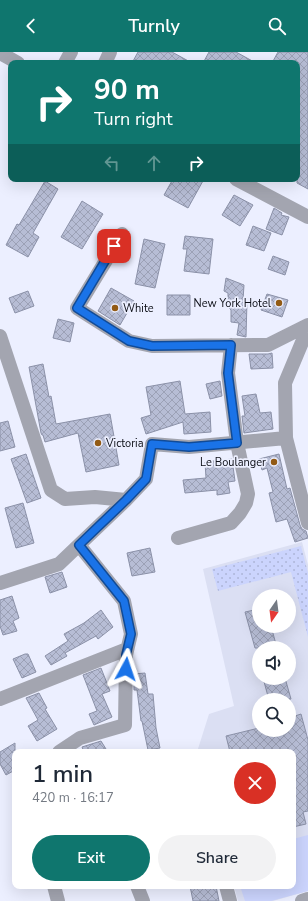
<!DOCTYPE html>
<meta charset="utf-8">
<style>
body{margin:0;font-family:"Nunito Sans",sans-serif;background:#f2f2f3;color:#1f2937;height:100vh;display:flex;flex-direction:column;font-size:15px;white-space:nowrap}
*{box-sizing:border-box;margin:0}
p{font-size:13px;color:#747a83}
.icon{flex:none;width:22px;height:22px;fill:none;stroke:currentColor;stroke-width:2;stroke-linecap:round;stroke-linejoin:round}
.map{position:relative;flex:1;overflow:hidden}
.sheet{position:absolute;left:12px;top:697px;width:284px;height:140px;display:flex;flex-direction:column;background:#fff;border-radius:8px;box-shadow:0 4px 16px #0002}
.sheet>*{flex:none}
.top-card{position:absolute;left:8px;top:8px;width:292px;height:122px;border-radius:8px;box-shadow:0 4px 16px #0002;background:#0f766e;color:#fff;overflow:hidden}
.needle{width:26px;rotate:194deg}
.fabs{position:absolute;left:252px;top:537px;display:grid;gap:8px}
.fabs a{display:grid;place-items:center;width:44px;height:44px;border-radius:50%;background:#fff;box-shadow:0 4px 16px #0002;font-size:20px}
.pin{position:absolute;display:grid;place-items:center;width:34px;height:34px;color:#fff;margin:-17px;border-radius:8px;box-shadow:0 2px 6px #0006}
.me{position:absolute;width:44px;margin:-22px;rotate:5deg;stroke-linejoin:round;filter:drop-shadow(0 0 3px #0008)}
.turn{display:flex;align-items:center;gap:14px;height:84px;padding:0 20px;font-size:18px}
.turn .icon{width:52px;height:52px;stroke-width:2.5}
.turn b{display:block;font-size:28px;line-height:34px}
.lanes{display:flex;align-items:center;height:38px;padding:0 20px;background:#0003;justify-content:center;gap:20px;direction:ltr}
.lanes .off{opacity:.35}
.round{display:grid;place-items:center;flex:none;width:42px;height:42px;border-radius:21px;background:#f2f2f3}
.summary{display:flex;align-items:center;justify-content:space-between;height:68px;padding:0 20px}
h1{font-size:24px;font-weight:600;line-height:30px}
.cta{display:flex;gap:8px;margin-top:auto;padding:8px 20px}
.cta a{flex:1;height:46px;border-radius:24px;background:#0f766e;color:#fff;font-size:16px;font-weight:600;line-height:46px;text-align:center}
.cta a+a{background:#f2f2f3;color:#1f2937}
header{display:flex;justify-content:space-between;align-items:center;height:52px;padding:0 20px;background:#0f766e;color:#fff;font-size:18px;font-weight:600}
.map>svg:first-child{display:block}
.built{fill:#dbdff3;fill-rule:evenodd}
.grass{fill:url(#grass-dots)}
.pitch{fill:#cbd4fd}
.building{fill:url(#building-cross-hatch);stroke:#8b91a8}
.lines{fill:none;stroke-linecap:round;stroke-linejoin:round}
.minor{stroke:#a3a5b0;stroke-width:14}
.route-casing{stroke:#114b97;stroke-width:10}
.route{stroke:#1a73e8;stroke-width:7}
.poi-dot{fill:#925a14;stroke:#ecefff;stroke-width:1.5}
.labels{text-anchor:middle;stroke-width:3.5;stroke-linejoin:round;paint-order:stroke}
.poi-label{font-size:11px;fill:#0b0d15;stroke:#ecefff;text-anchor:end}
</style>
<header><svg class="icon" aria-label="back" viewBox="0 0 24 24"><path d="M15 5l-7 7 7 7"/></svg>Turnly<svg class="icon" aria-label="search" viewBox="0 0 24 24"><circle cx="10" cy="10" r="6"/><path d="M15 15l6 6"/></svg></header>
<div class="map">
<svg width="308" height="849" viewBox="0 0 308 849">
<defs>
<pattern id="grass-dots" width="8" height="8" patternUnits="userSpaceOnUse"><rect width="8" height="8" fill="#cbd4fd"/><path d="M2 2h.1M6 6h.1" fill="none" stroke="#adb5d8" stroke-width="1.8" stroke-linecap="round"/></pattern>
<pattern id="building-cross-hatch" width="8" height="8" patternUnits="userSpaceOnUse"><rect width="8" height="8" fill="#b7bdd5"/><path d="M0 0l8 8M0 8l8-8" fill="none" stroke="#9ca1b6"/></pattern>
</defs>
<rect width="100%" height="100%" fill="#ecefff"/>
<path class="built" d="M302 490 308 513V839L273 849H238L234 834H293V700H197L209 662 234 654 203 517ZM259 544H289V574H259ZM259 596H289V626H259ZM259 648H289V678H259Z"/>
<path class="grass" d="M301 494 308 521V585L291 520 218 539 212 517Z"/>
<path class="pitch" d="M308 783V839L271 849H245L240 834H293V787Z"/>
<path class="building" d="M138 0H172L192 11H132Z
M209 0H236L256 11H203Z
M278 0H308V137L297 131V11H272Z
M173 127H204L188 156 164 143Z
M45 129 58 137 33 181 39 185 28 205 6 193 17 172 19 173Z
M234 143 253 153 240 174 222 163Z
M82 149 103 162 82 197 61 185Z
M274 156 282 161 281 163 289 165 282 183 266 177Z
M253 174 271 181 264 199 246 193Z
M185 184 213 187 209 222 184 219 187 197H183Z
M144 187 165 192 155 236 135 232Z
M273 204 289 210 285 223 268 217Z
M226 226 244 233 243 248 247 249 246 285 237 283 239 271 231 270V258L228 255V241L224 239Z
M111 236 134 249 120 273 98 259Z
M28 239 34 254 15 261 9 246Z
M267 242 288 248 282 265 261 258Z
M167 243H190V263H167Z
M58 267 74 271 70 290 53 286Z
M272 301 273 316 251 317 249 302H268Z
M43 312 49 345 51 344 56 372 110 362 119 413 86 420 78 381 45 390 43 383H42L41 381 29 315Z
M180 329 185 362 210 360 211 380 184 382 183 370 146 382 141 366 151 363 146 335Z
M220 329 222 344 210 347 206 332Z
M256 342 260 361 271 360 273 377 244 381 242 364H245L242 344Z
M8 369 15 395 0 399V371Z
M26 402 41 446 27 451 11 407Z
M279 402 287 437 290 436 300 473 302 477 306 479 308 486 295 490 287 467 276 470 269 441 273 440 267 416 262 418 259 407Z
M232 407 235 429 228 430 230 441 217 443V438L185 441 183 428 206 426 205 410Z
M23 451 34 491 16 496 5 456Z
M150 496 155 520 132 524 127 501Z
M62 520 67 535 50 541 45 525Z
M12 544 19 566 13 569 17 579 3 583 0 574V548Z
M259 557V574H271L277 596H255L245 560Z
M101 558 113 575 98 587 96 584 65 601 67 604 51 613 45 604 68 589 64 582 84 571Z
M25 602H28L36 620 22 626 13 607Z
M101 616 110 639 102 642 112 665 94 673 89 662 97 659 83 623Z
M145 621 148 642H153L156 676 160 696 148 698 142 669H141L137 638H134V622Z
M263 626H285L291 647 286 648H269Z
M39 641 47 656 45 657 57 677 37 689 28 674 38 668 26 646Z
M301 662 308 688V759L303 760 306 772 293 775V728L296 727 293 717V700H230L226 684 259 676V678H289V666Z
M101 689 106 697 101 700H84L82 695Z
M15 691V718L6 723 0 712V700Z
M190 834H216L219 849H193Z"/>
<g class="lines">
<path class="minor" d="M0 1 18 11
M65 11 71 0
M105 11 110 0
M236 127 308 165
M122 182 77 256 129 289 152 294 268 293 308 273
M308 276 285 331 286 386 308 471
M0 284 51 438 65 447 95 445 126 448
M178 486 231 471 240 461 246 451 248 442 237 391 228 321 231 293
M0 531 59 512 126 448 146 427 152 392 189 395 286 386
M0 647 127 597
M59 700 80 686 125 673 126 603 131 582 124 549 79 493
M54 834 58 849
M137 834 143 849
M226 834 230 849
M302 849 308 847"/>
</g>
<g class="lines">
<g class="route-casing">
<path id="route" d="M114 194 77 256 129 289 152 294 231 293 228 321 237 391 189 395 152 392 146 427 126 448 79 493 124 549 131 582 126 603V617"/>
</g>
<use href="#route" class="route"/>
</g>
<g class="poi-dot">
<circle cx="279" cy="251" r="4"/>
<circle cx="115" cy="256" r="4"/>
<circle cx="98" cy="391" r="4"/>
<circle cx="274" cy="410" r="4"/>
</g>
<g class="labels">
<g class="poi-label">
<text x="271" y="255">New York Hotel</text>
<text x="123" y="260" text-anchor="start">White</text>
<text x="106" y="395" text-anchor="start">Victoria</text>
<text x="266" y="414">Le Boulanger</text>
</g>
</g>
</svg>
<div class="fabs">
<a><svg class="needle" viewBox="-14 -14 28 28"><path d="M0-13l5 13h-10z" fill="#e53935"/><path d="M0 13l5-13h-10z" fill="#747a83"/></svg></a>
<a><svg class="icon" aria-label="sound" viewBox="0 0 24 24"><path d="M4 9h4l5-4v14l-5-4H4zM17 9q2 3 0 6"/></svg></a>
<a><svg class="icon" aria-label="search" viewBox="0 0 24 24"><circle cx="10" cy="10" r="6"/><path d="M15 15l6 6"/></svg></a>
</div>
<div class="pin" style="left:114px;top:194px;background:#d93025"><svg class="icon" aria-label="arrive" viewBox="0 0 24 24"><path d="M6 21V4h12l-3 4 3 4H6"/></svg></div>
<svg class="me" style="left:126px;top:617px" viewBox="-20 -20 40 40"><path d="M0-17L14 15 0 8-14 15z" fill="#1a73e8" stroke="#fff" stroke-width="4"/></svg>
<div class="top-card">
<div class="turn"><svg class="icon" aria-label="right" viewBox="0 0 24 24"><path d="M7 20v-9h11M14 6l5 5-5 5"/></svg><div><b>90 m</b>Turn right</div></div>
<div class="lanes"><svg class="icon off" aria-label="left" viewBox="0 0 24 24"><path d="M17 20v-9H6M10 6l-5 5 5 5"/></svg><svg class="icon off" aria-label="ahead" viewBox="0 0 24 24"><path d="M12 20V5M6 11l6-6 6 6"/></svg><svg class="icon" aria-label="right" viewBox="0 0 24 24"><path d="M7 20v-9h11M14 6l5 5-5 5"/></svg></div>
</div>
<section class="sheet">
<div class="summary"><div><h1>1 min</h1><p>420 m · 16:17</p></div><a class="round" style="background:#d93025;color:#fff"><svg class="icon" aria-label="close" viewBox="0 0 24 24"><path d="M6 6l12 12M18 6L6 18"/></svg></a></div>
<div class="cta"><a>Exit</a><a>Share</a></div>
</section>
</div>
